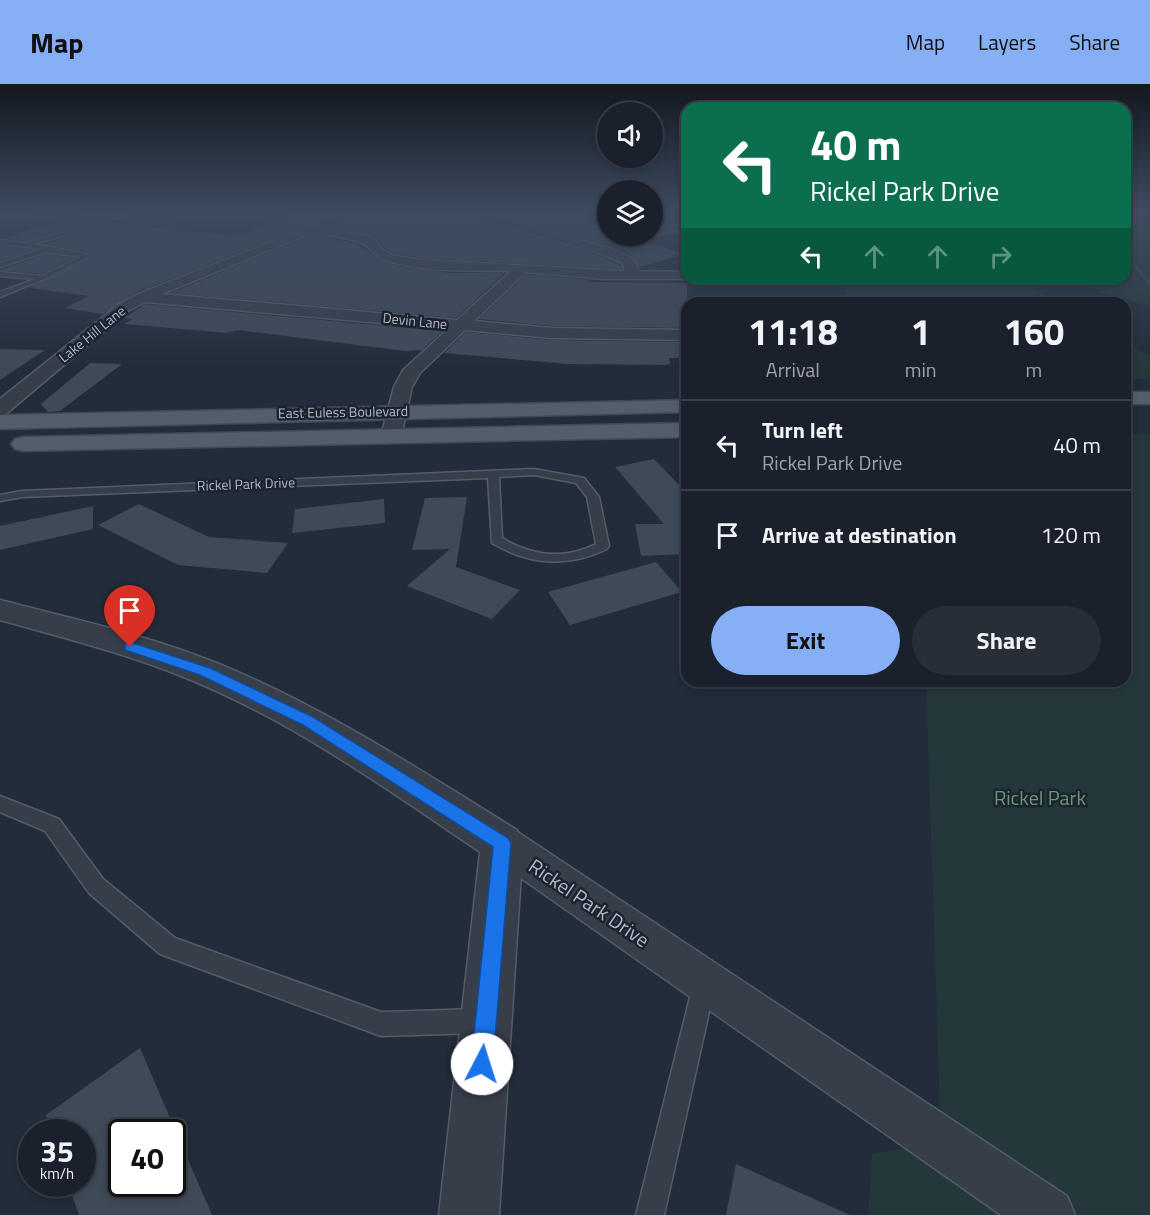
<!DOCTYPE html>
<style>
body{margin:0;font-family:"Titillium Web",sans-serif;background:#272e38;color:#f1f3f6;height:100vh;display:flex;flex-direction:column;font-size:22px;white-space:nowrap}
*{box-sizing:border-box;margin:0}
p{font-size:20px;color:#9fa3a9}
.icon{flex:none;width:33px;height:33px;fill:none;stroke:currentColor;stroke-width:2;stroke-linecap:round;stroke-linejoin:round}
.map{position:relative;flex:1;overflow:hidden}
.details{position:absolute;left:681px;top:213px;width:450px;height:390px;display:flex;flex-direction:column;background:#1a212c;border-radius:18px;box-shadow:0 3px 9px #0003,0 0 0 2px #383e48}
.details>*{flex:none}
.guide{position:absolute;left:681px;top:18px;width:450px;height:183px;border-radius:18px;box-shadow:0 3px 9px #0003,0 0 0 2px #383e48;background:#0b6e4f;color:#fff;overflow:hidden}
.controls{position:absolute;left:597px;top:18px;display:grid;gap:12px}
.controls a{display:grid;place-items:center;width:66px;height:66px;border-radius:50%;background:#1a212c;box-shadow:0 3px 9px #0003,0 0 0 2px #383e48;font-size:30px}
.speed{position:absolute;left:18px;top:1035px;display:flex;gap:12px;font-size:30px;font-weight:700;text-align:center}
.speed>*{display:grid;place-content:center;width:78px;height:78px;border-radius:50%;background:#1a212c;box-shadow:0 3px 9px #0003,0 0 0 2px #383e48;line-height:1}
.speed small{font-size:15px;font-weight:400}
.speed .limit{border:3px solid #111;border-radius:9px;background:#fff;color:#111}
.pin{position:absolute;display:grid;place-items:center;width:51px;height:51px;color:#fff;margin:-62px -26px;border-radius:50% 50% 50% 0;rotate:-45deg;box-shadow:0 0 6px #0007}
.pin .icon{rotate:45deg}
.me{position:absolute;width:66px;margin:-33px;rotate:5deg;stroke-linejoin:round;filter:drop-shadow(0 0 4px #0008)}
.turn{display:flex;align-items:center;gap:21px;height:126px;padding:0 30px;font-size:27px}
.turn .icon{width:78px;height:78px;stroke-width:2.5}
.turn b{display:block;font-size:42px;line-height:51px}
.lanes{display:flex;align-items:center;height:57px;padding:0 30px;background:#0003;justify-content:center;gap:30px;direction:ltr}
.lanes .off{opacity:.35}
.eta{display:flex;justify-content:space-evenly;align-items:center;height:102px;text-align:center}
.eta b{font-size:36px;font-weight:700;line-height:42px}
.cta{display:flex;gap:12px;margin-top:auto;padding:12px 30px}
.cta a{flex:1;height:69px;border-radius:36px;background:#87aff5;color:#111;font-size:24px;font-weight:700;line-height:69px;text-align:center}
.cta a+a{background:#272e38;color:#f1f3f6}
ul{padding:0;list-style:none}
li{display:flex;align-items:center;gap:18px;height:90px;padding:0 30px;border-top:2px solid #383e48}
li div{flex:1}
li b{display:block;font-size:22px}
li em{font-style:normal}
header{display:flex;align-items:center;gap:36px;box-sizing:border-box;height:84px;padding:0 30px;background:#87aff5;color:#111}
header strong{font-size:28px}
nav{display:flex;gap:33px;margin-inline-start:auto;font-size:21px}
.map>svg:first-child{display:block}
.green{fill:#24383b}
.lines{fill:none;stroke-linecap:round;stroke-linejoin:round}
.stream{fill:#384963;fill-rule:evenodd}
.building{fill:#3f4a59;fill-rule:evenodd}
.service-casing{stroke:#545c68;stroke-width:3}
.minor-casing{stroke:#545c68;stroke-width:3}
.tertiary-casing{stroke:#545c68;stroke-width:3}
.primary-casing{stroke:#3f4753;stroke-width:3}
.service{fill:#363e4a;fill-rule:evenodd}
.minor{fill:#363e4a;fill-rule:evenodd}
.tertiary{fill:#363e4a;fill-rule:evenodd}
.primary{fill:#545d6a;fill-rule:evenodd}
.route{fill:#1a73e8;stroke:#114b97;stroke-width:1.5}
.labels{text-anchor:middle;stroke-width:5;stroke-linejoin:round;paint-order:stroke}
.far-street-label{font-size:14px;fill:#b1b9c6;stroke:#1b232f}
.near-park-label{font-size:20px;fill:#699774;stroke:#1b232f}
.near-street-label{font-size:20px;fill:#b1b9c6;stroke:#1b232f}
</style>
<header>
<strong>Map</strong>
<nav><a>Map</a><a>Layers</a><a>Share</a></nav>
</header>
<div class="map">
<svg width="1150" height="1131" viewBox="0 0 1150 1131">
<rect width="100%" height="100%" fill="#222c3a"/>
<path class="green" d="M1125 127H1150V223L1100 208 1079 195H1125Z
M844 195H1020L1057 219H847Z
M1125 259 1150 272V295L1125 296Z
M1125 350H1150V1131H868L872 1070 941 1059 926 597H1125Z"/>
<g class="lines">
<path class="stream" d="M1125 170 1150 198V201L1125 173Z"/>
</g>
<path class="building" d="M303 127H346L137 208 103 230 65 224 89 212 29 204 91 174 87 168 44 160 67 153 65 146 26 157 3 154 72 134 234 152Z
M370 127H449L598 171 620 181 622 185 423 174 397 170 383 163 377 155 367 150 331 143Z
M475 127H608V152H652V137L685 147 643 157 684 170 639 183 633 172 608 161Z
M311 151 354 159 385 178 405 184 451 189H505L456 234 171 209Z
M0 162 32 166 0 177Z
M46 170 73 174 42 190 0 186Z
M527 190 590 196 587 198 687 199V244L552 242 479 235Z
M145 220 443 247 422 266 405 267 238 246 228 249 124 240 133 235 124 234Z
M466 248 552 256 687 258V274H669L670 280 665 281 568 280 444 269Z
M0 265 45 266 0 296Z
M90 279 122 280 60 327 48 328 41 320Z
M654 375 687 409V426L681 427 687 448V470L641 472 635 440H664L615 383Z
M467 413 456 483 520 506 492 535 407 502 450 465 412 466 425 414Z
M384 415 385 439 292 449 295 425Z
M139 420 209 453 288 459 267 489 178 481 98 441Z
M93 422V445L0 466V442Z
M656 478 682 508 570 541 548 508Z
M140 964 176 1048 212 1131H79L68 1100H82V1048H52L46 1031ZM122 1048H172V1100H122Z
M736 1080 850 1131H726Z"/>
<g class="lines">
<g class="service-casing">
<path id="service" d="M27 127H35L0 138V134Z
M63 127H77L171 138 168 140Z
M64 148 66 151 34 160 87 170 89 173 47 194 0 213V208L35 195 0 192V188L42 192 80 173 46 168 0 183V179L42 165 0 160V156L26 159Z
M534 385 584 394 599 413 609 462 607 465C568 484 529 481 492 459L488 394 22 413 0 417V411L22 407ZM534 391 576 399 587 413 596 460C564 476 532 472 502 454L499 393Z
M0 712 59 735 103 795 175 854 381 928 480 925 488 929 492 937 488 945 480 949 381 952 160 870 89 809 45 747 0 728Z
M704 890 712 893 715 901 664 1131H636L693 901 696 893Z"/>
</g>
<g class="minor-casing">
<path id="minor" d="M351 127H368L322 144 367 152 376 157 381 165 396 172 423 176 625 187 622 179 599 169 451 127H467L607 163 632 174 639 187 687 188V195H691H603L526 188 474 237 552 244 687 246V256L552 254 465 246 420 289 412 303 401 352 398 356H384L381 352 394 303 403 286 448 245 145 218 128 227 7 329 0 331V315L118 221 138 210ZM311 149C327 152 346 152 361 159 372 163 375 174 391 178 429 189 472 186 511 187L457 236 162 210Z
M652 128 687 137V143L652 134Z
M502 742 516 747 1067 1112 1075 1131H1001L488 771 483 759 488 747Z"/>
</g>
<g class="tertiary-casing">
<path id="tertiary" d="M0 516C73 535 148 551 219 580 324 623 420 686 517 746L523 759 499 1131H439L480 768C387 705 295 639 191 596 129 570 64 554 0 536Z"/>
</g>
<g class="primary-casing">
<path id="primary" d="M1125 308H1150V320H1125Z
M687 316V328L0 345V331Z
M687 339V353L23 367 15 365 11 360 15 355 23 353Z"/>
</g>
<use href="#service" class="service"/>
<use href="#minor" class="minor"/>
<use href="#tertiary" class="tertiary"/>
<use href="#primary" class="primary"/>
</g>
<linearGradient id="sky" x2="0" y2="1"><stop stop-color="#131820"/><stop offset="0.45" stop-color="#3e4b60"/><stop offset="1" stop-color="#3e4b60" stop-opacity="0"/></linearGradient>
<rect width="1150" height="285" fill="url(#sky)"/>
<path class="route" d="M130 558 210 584 313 633 508 754 511 759 493 980 490 987 482 991 474 987 471 980 493 763 303 641 200 591 125 566V560Z"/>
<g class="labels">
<g class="far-street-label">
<text transform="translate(415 237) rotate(6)" y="5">Devin Lane</text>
<text transform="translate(92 250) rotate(-39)" y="5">Lake Hill Lane</text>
<text transform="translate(343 328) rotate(-1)" y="5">East Euless Boulevard</text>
<text transform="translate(246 400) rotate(-2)" y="5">Rickel Park Drive</text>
</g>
<g class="near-park-label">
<text x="1040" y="721">Rickel Park</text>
</g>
<g class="near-street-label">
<text transform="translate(589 819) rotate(34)" y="7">Rickel Park Drive</text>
</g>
</g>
</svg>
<div class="controls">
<a><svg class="icon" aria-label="sound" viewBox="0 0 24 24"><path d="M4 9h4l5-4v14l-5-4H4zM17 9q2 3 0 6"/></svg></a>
<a><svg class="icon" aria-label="layers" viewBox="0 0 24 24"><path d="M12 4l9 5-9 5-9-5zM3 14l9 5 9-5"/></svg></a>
</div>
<div class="speed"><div>35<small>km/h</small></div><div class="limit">40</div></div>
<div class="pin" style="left:130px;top:563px;background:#d93025"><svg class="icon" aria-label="arrive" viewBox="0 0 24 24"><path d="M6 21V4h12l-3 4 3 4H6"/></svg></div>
<svg class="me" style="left:482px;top:980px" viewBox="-20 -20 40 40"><circle r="19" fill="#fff"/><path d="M0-13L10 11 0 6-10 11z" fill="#1a73e8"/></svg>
<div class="guide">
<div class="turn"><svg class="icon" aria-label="left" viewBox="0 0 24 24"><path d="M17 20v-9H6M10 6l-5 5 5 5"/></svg><div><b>40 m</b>Rickel Park Drive</div></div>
<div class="lanes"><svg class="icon" aria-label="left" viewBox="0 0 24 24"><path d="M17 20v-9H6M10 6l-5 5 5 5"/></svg><svg class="icon off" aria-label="ahead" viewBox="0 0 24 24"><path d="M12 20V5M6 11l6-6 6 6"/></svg><svg class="icon off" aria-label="ahead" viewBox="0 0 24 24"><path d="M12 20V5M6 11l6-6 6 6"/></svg><svg class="icon off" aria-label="right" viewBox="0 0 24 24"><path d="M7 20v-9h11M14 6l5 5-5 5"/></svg></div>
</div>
<section class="details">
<div class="eta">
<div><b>11:18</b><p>Arrival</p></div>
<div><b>1</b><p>min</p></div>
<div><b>160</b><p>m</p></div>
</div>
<ul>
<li><svg class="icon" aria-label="left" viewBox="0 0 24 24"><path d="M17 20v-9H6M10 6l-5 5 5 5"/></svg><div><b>Turn left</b><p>Rickel Park Drive</p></div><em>40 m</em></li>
<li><svg class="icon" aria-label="arrive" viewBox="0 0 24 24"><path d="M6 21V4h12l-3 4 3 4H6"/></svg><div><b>Arrive at destination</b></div><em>120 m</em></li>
</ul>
<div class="cta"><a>Exit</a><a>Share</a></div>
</section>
</div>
